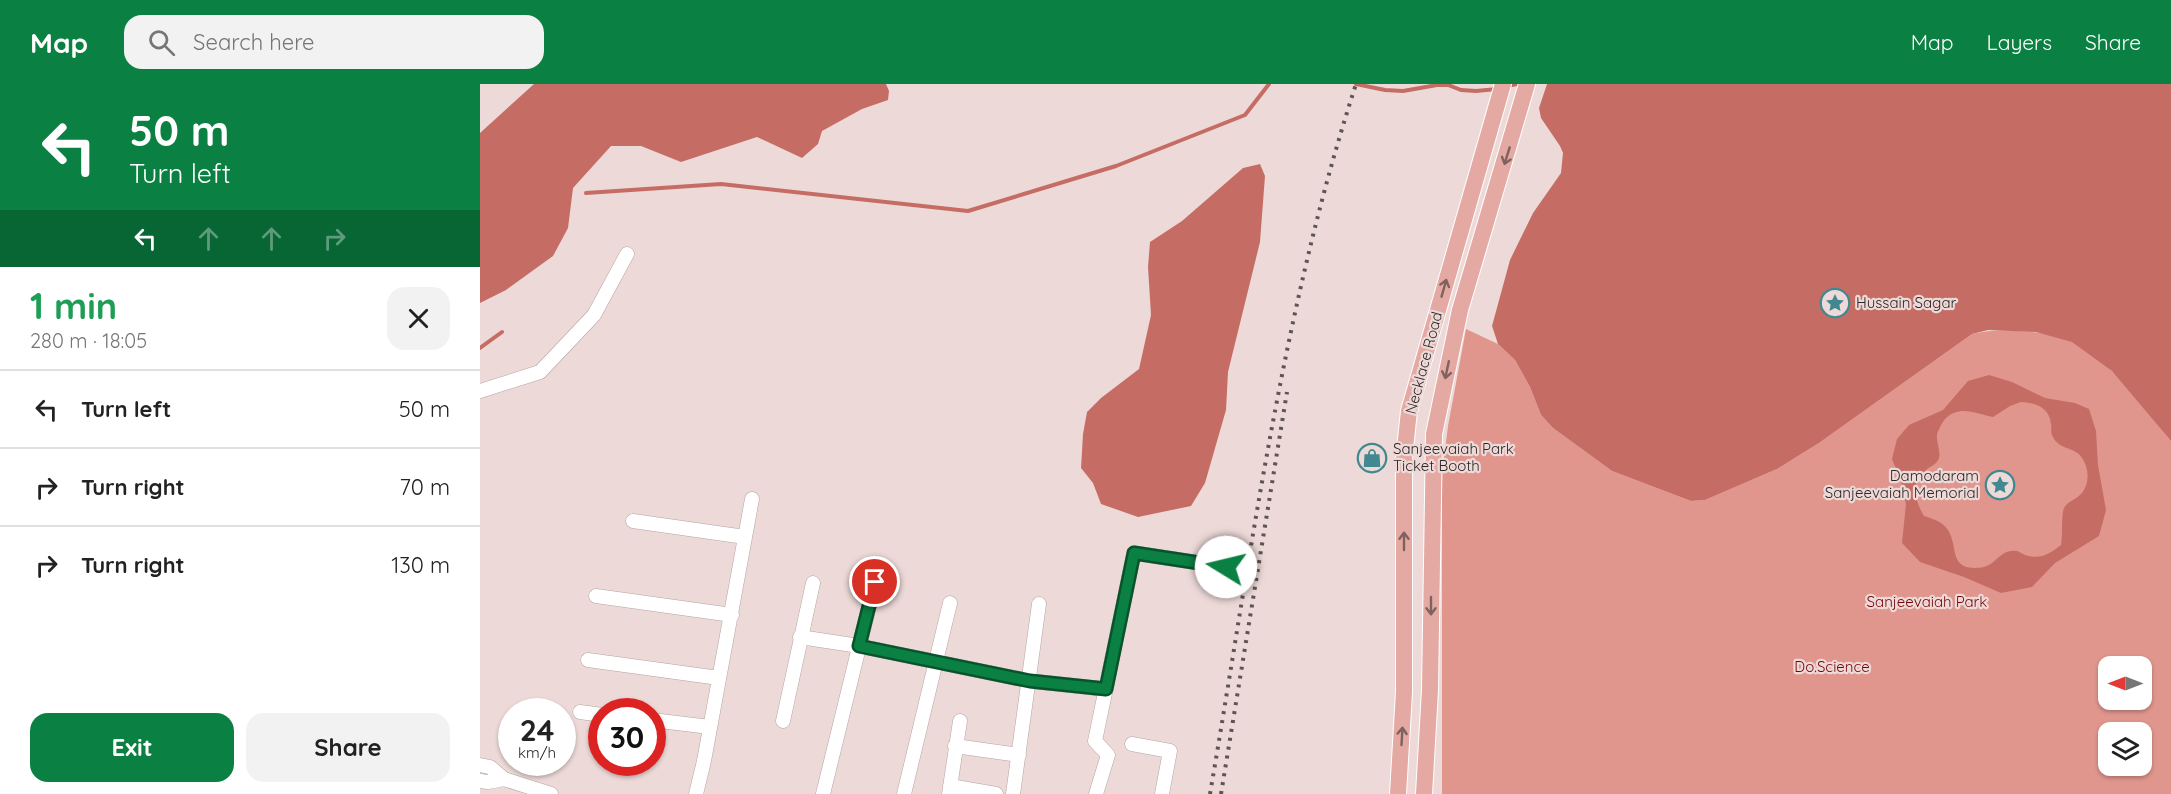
<!DOCTYPE html>
<meta charset="utf-8">
<style>
body{margin:0;font-family:Quicksand,sans-serif;background:#f2f2f2;color:#222;height:100vh;display:flex;flex-direction:column;font-size:22px;white-space:nowrap}
*{box-sizing:border-box;margin:0}
p{font-size:20px;color:#767676}
.icon{flex:none;width:33px;height:33px;fill:none;stroke:currentColor;stroke-width:2;stroke-linecap:round;stroke-linejoin:round}
.map{position:relative;flex:1;overflow:hidden}
.panel{display:flex;flex-direction:column;background:#fff;width:480px}
.panel>*{flex:none}
.guide{background:#0b8043;color:#fff;overflow:hidden}
.needle{width:39px;rotate:270deg}
.controls{position:absolute;left:1618px;top:572px;display:grid;gap:12px}
.controls a{display:grid;place-items:center;width:54px;height:54px;border-radius:12px;background:#fff;box-shadow:0 2px 4px #0004;font-size:30px}
.speed{position:absolute;left:18px;top:614px;display:flex;gap:12px;font-size:30px;font-weight:700;text-align:center}
.speed>*{display:grid;place-content:center;width:78px;height:78px;border-radius:50%;background:#fff;box-shadow:0 2px 4px #0004;line-height:1}
.speed small{font-size:15px;font-weight:400}
.speed .limit{border:9px solid #d22;background:#fff;color:#111}
.pin{position:absolute;display:grid;place-items:center;width:51px;height:51px;color:#fff;margin:-26px;border:3px solid #fff;border-radius:50%;box-shadow:0 2px 6px #0007}
.me{position:absolute;width:66px;margin:-33px;rotate:279deg;stroke-linejoin:round;filter:drop-shadow(0 0 4px #0008)}
.turn{display:flex;align-items:center;gap:21px;height:126px;padding:0 30px;font-size:27px}
.turn .icon{width:78px;height:78px;stroke-width:2.5}
.turn b{display:block;font-size:42px;line-height:51px}
.lanes{display:flex;align-items:center;height:57px;padding:0 30px;background:#0003;justify-content:center;gap:30px;direction:ltr}
.lanes .off{opacity:.35}
.round{display:grid;place-items:center;flex:none;width:63px;height:63px;border-radius:18px;background:#f2f2f2}
.head{display:flex;align-items:center;justify-content:space-between;height:102px;padding:0 30px}
h1{font-size:36px;font-weight:700;line-height:45px;color:#1e9e55}
.action{display:flex;gap:12px;margin-top:auto;padding:12px 30px}
.action a{flex:1;height:69px;border-radius:18px;background:#0b8043;color:#fff;font-size:24px;font-weight:700;line-height:69px;text-align:center}
.action a+a{background:#f2f2f2;color:#222}
ul{padding:0;list-style:none}
li{display:flex;align-items:center;gap:18px;height:78px;padding:0 30px;border-top:2px solid #e0e0e0}
li div{flex:1}
li b{display:block;font-size:22px}
li em{font-style:normal}
header{display:flex;align-items:center;gap:36px;box-sizing:border-box;height:84px;padding:0 30px;background:#0b8043;color:#fff}
header strong{font-size:28px}
nav{display:flex;gap:33px;margin-inline-start:auto;font-size:21px}
.search{width:420px;height:54px;background:#f2f2f2;display:flex;align-items:center;gap:15px;box-sizing:border-box;padding:0 21px;border-radius:18px;color:#767676;font-size:22px}
main{display:flex;flex:1;min-height:0}
.map>svg:first-child{display:block}
.green{fill:#e0968d;fill-rule:evenodd}
.water{fill:#c56d64;fill-rule:evenodd}
.lines{fill:none;stroke-linecap:round;stroke-linejoin:round}
.stream{stroke:#c56d64;stroke-width:4}
.minor-casing{stroke:#b4a3a1;stroke-width:15}
.major-casing{stroke:#fff;stroke-width:18}
.minor{stroke:#fff;stroke-width:14}
.major{stroke:#e4a9a3;stroke-width:16}
.rail{stroke:#5e5453;stroke-width:4;stroke-dasharray:3 6;stroke-linecap:butt}
.oneway{stroke:#7f615e}
.route-casing{stroke:#07532c;stroke-width:15}
.route{stroke:#0b8043;stroke-width:10}
.labels{text-anchor:middle;stroke-width:4.5;stroke-linejoin:round;paint-order:stroke}
.poi-label{font-size:15px;fill:#2c2625;stroke:#eddad8;text-anchor:start}
.street-label{font-size:15px;fill:#2c2625;stroke:#eddad8}
.park-label{font-size:15px;fill:#760309;stroke:#eddad8}
</style>
<header>
<strong>Map</strong>
<div class="search"><svg class="icon" aria-label="search" viewBox="0 0 24 24"><circle cx="10" cy="10" r="6"/><path d="M15 15l6 6"/></svg>Search here</div>
<nav><a>Map</a><a>Layers</a><a>Share</a></nav>
</header>
<main>
<section class="panel">
<div class="guide">
<div class="turn"><svg class="icon" aria-label="left" viewBox="0 0 24 24"><path d="M17 20v-9H6M10 6l-5 5 5 5"/></svg><div><b>50 m</b>Turn left</div></div>
<div class="lanes"><svg class="icon" aria-label="left" viewBox="0 0 24 24"><path d="M17 20v-9H6M10 6l-5 5 5 5"/></svg><svg class="icon off" aria-label="ahead" viewBox="0 0 24 24"><path d="M12 20V5M6 11l6-6 6 6"/></svg><svg class="icon off" aria-label="ahead" viewBox="0 0 24 24"><path d="M12 20V5M6 11l6-6 6 6"/></svg><svg class="icon off" aria-label="right" viewBox="0 0 24 24"><path d="M7 20v-9h11M14 6l5 5-5 5"/></svg></div>
</div>
<div class="head"><div><h1>1 min</h1><p>280 m · 18:05</p></div><a class="round"><svg class="icon" aria-label="close" viewBox="0 0 24 24"><path d="M6 6l12 12M18 6L6 18"/></svg></a></div>
<ul>
<li><svg class="icon" aria-label="left" viewBox="0 0 24 24"><path d="M17 20v-9H6M10 6l-5 5 5 5"/></svg><div><b>Turn left</b></div><em>50 m</em></li>
<li><svg class="icon" aria-label="right" viewBox="0 0 24 24"><path d="M7 20v-9h11M14 6l5 5-5 5"/></svg><div><b>Turn right</b></div><em>70 m</em></li>
<li><svg class="icon" aria-label="right" viewBox="0 0 24 24"><path d="M7 20v-9h11M14 6l5 5-5 5"/></svg><div><b>Turn right</b></div><em>130 m</em></li>
</ul>
<div class="action"><a>Exit</a><a>Share</a></div>
</section>
<div class="map">
<svg width="1691" height="710" viewBox="0 0 1691 710">
<rect width="100%" height="100%" fill="#eddad8"/>
<path class="green" d="M986 245 1018 260 1035 276 1050 303 1061 331 1073 344 1132 387 1211 417 1225 416 1297 385 1339 359 1492 250C1508 246 1522 246 1538 247 1556 248 1577 250 1593 258 1634 279 1663 323 1691 357V710H962V389L968 342ZM1629 582H1662V615H1629ZM1629 648H1662V681H1629Z"/>
<path class="water" d="M54 0H406L409 7 408 16 382 25 342 47 338 60 322 74 277 53 201 78 161 62H131L93 104 88 144 73 172 26 206 0 219V49Z
M1067 0H1691V357L1632 287 1592 258 1556 248 1508 246 1492 250 1339 359 1297 385 1225 416 1211 417 1132 387 1073 344 1061 331 1050 303 1035 276 1018 260 1012 242 1030 176 1053 129 1081 89 1083 69 1080 62 1061 34 1059 24Z
M780 80 785 92 780 158 748 288 746 326 725 399 711 422 658 433 621 420 613 399 601 384 603 350 607 328 621 314 659 285 671 231 668 183 670 158 702 137 763 84Z
M1509 291 1532 298 1565 314 1595 319 1609 325 1616 347 1618 381 1626 426 1619 452 1575 479 1552 503 1521 509 1484 493 1440 478 1422 459 1426 420 1421 397 1412 375 1417 355 1429 341 1463 326 1488 297ZM1541 318C1556 319 1569 323 1571 340 1572 345 1570 348 1573 353 1579 366 1596 363 1602 374 1609 384 1610 399 1602 409 1597 415 1588 417 1584 424 1581 431 1583 451 1581 461 1570 470 1558 477 1543 470 1538 467 1537 466 1531 467 1520 468 1515 480 1504 483 1467 489 1479 463 1468 446 1462 437 1453 435 1444 432 1435 417 1430 400 1445 387 1450 382 1457 381 1459 374 1461 367 1456 358 1457 351 1458 346 1462 339 1465 335 1480 320 1496 330 1513 333L1530 322Z"/>
<g class="lines">
<path class="stream" d="M876 0 905 6 923 7 957 1H968L981 6 996 7 1017 5
M1027 2 1037 0
M106 109 241 100 488 127 636 82 765 31 789 0
M0 264 22 248"/>
<g class="minor-casing">
<path id="minor" d="M0 307 60 288 114 231 147 170
M153 437 265 453
M116 512 252 531
M320 553 379 562 550 597 625 605
M108 576 239 594
M100 628 122 631
M172 636 230 643
M303 637 333 499
M652 660 690 667 682 710
M475 662 539 671
M0 681 10 683 24 695 71 710
M0 697 8 698 24 695
M470 702 516 710
M216 710 224 677 272 415
M343 710 395 498
M424 710 470 519
M469 710 480 637
M533 710 559 520
M616 710 628 671 615 657 654 469 746 483"/>
</g>
<g class="major-casing">
<path id="major" d="M918 710 924 608V374L929 327 1023 0
M944 710 950 606 954 350 980 226 1047 0"/>
</g>
<use href="#minor" class="minor"/>
<use href="#major" class="major"/>
<path class="rail" d="M730 710C771 472 801 231 876 0
M741 710 807 308"/>
</g>
<defs><path id="oneway-shaft" d="M-6 0H5M1.5-3L5.5 0L1.5 3" fill="none" stroke-width="1.6" stroke-linecap="round" stroke-linejoin="round" transform="scale(1.5)"/></defs>
<g class="oneway">
<use href="#oneway-shaft" transform="translate(1027 72) rotate(107)"/>
<use href="#oneway-shaft" transform="translate(964 204) rotate(-74)"/>
<use href="#oneway-shaft" transform="translate(967 286) rotate(102)"/>
<use href="#oneway-shaft" transform="translate(924 457) rotate(-90)"/>
<use href="#oneway-shaft" transform="translate(951 522) rotate(90)"/>
<use href="#oneway-shaft" transform="translate(922 652) rotate(-87)"/>
</g>
<g class="lines">
<g class="route-casing">
<path id="route" d="M395 498 379 562 550 597 626 605 654 469 746 483"/>
</g>
<use href="#route" class="route"/>
</g>
<defs>
<g id="sight-ring" transform="scale(1.5)"><circle r="9.5" fill="#eddad8" stroke="#418891" stroke-width="1.5"/><path d="M0-6L1.8-2.2L6-1.7L2.9 1.2L3.7 5.4L0 3.3L-3.7 5.4L-2.9 1.2L-6-1.7L-1.8-2.2Z" fill="#418891"/></g>
<g id="shop-ring" transform="scale(1.5)"><circle r="9.5" fill="#eddad8" stroke="#418891" stroke-width="1.5"/><path d="M-5-2.5h2.3a2.7 3.5 0 0 1 5.4 0H5L5.5 6h-11ZM-1.5-2.5h3a1.5 2.3 0 0 0-3 0Z" fill="#418891"/></g>
</defs>
<g fill-rule="evenodd">
<use href="#sight-ring" x="1355" y="219"/>
<use href="#shop-ring" x="892" y="374"/>
<use href="#sight-ring" x="1520" y="401"/>
</g>
<g class="labels">
<g class="poi-label">
<text x="1376" y="224">Hussain Sagar</text>
<text x="913" y="370">Sanjeevaiah Park<tspan x="913" dy="17">Ticket Booth</tspan></text>
<text x="1499" y="397" text-anchor="end">Damodaram<tspan x="1499" dy="17">Sanjeevaiah Memorial</tspan></text>
</g>
<g class="street-label">
<text transform="translate(944 279) rotate(-75)" y="5">Necklace Road</text>
</g>
<g class="park-label">
<text x="1447" y="523">Sanjeevaiah Park</text>
<text x="1352" y="588">Do.Science</text>
</g>
</g>
</svg>
<div class="controls">
<a><svg class="needle" viewBox="-14 -14 28 28"><path d="M0-13l5 13h-10z" fill="#e53935"/><path d="M0 13l5-13h-10z" fill="#767676"/></svg></a>
<a><svg class="icon" aria-label="layers" viewBox="0 0 24 24"><path d="M12 4l9 5-9 5-9-5zM3 14l9 5 9-5"/></svg></a>
</div>
<div class="speed"><div>24<small>km/h</small></div><div class="limit">30</div></div>
<div class="pin" style="left:395px;top:498px;background:#d93025"><svg class="icon" aria-label="arrive" viewBox="0 0 24 24"><path d="M6 21V4h12l-3 4 3 4H6"/></svg></div>
<svg class="me" style="left:746px;top:483px" viewBox="-20 -20 40 40"><circle r="19" fill="#fff"/><path d="M0-13L10 11 0 6-10 11z" fill="#0b8043"/></svg>
</div>
</main>
